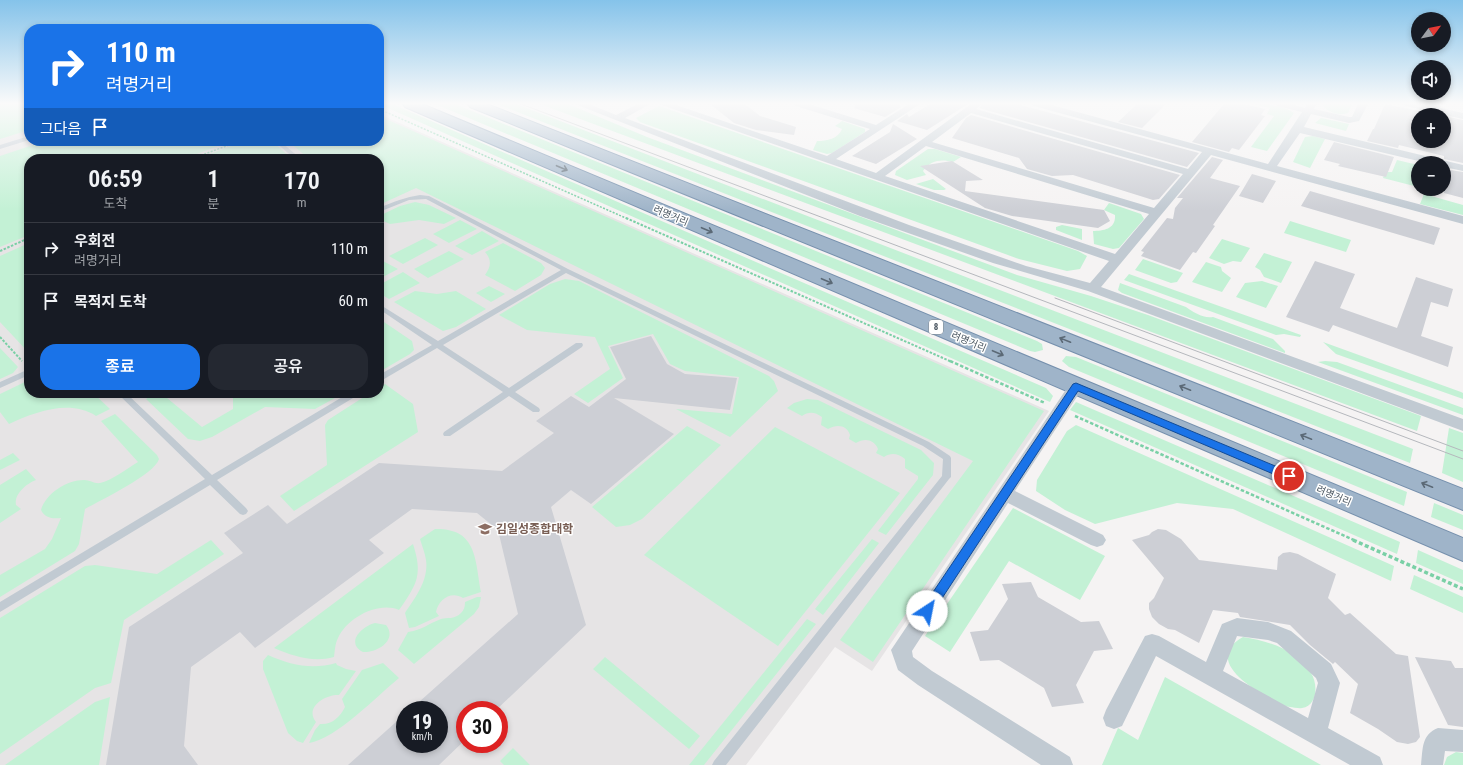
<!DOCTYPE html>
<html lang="ko">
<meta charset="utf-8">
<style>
body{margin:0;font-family:"Roboto Condensed","Noto Sans KR",sans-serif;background:#242831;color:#f1f3f6;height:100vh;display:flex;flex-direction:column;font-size:15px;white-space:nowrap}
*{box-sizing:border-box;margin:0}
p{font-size:13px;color:#9ea1a6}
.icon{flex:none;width:22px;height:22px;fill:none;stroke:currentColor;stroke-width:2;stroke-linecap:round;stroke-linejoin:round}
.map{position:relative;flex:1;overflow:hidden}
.panel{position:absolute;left:24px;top:154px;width:360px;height:244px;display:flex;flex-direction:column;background:#171b24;border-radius:16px;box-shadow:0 2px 6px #0003}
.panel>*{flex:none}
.guide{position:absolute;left:24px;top:24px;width:360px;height:122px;border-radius:16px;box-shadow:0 2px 6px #0003;background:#1a73e8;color:#fff;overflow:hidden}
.needle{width:26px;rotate:58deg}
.tools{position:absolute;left:1411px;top:12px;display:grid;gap:8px}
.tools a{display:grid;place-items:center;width:40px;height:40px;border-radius:50%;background:#171b24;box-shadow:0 2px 6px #0003;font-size:20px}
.speed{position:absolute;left:396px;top:701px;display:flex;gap:8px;font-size:20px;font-weight:700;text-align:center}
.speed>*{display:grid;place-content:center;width:52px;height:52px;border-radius:50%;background:#171b24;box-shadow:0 2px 6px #0003;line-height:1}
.speed small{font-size:10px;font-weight:400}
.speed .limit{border:6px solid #d22;background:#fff;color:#111}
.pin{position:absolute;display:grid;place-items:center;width:34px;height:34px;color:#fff;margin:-17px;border:2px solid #fff;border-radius:50%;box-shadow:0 1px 4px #0007}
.me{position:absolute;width:44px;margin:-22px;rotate:34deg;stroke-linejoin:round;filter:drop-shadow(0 0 3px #0008)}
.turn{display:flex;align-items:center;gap:14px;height:84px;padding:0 16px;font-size:18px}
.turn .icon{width:52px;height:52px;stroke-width:2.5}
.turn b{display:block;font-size:28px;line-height:34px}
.then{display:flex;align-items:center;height:38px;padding:0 16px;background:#0003;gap:8px;font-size:15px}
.eta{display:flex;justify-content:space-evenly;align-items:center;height:68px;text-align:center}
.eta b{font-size:24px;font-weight:600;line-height:28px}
.primary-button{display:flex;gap:8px;margin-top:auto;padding:8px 16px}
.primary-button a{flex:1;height:46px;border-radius:16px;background:#1a73e8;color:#fff;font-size:16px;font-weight:600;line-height:46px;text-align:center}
.primary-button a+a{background:#242831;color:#f1f3f6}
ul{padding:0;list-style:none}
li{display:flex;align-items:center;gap:12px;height:52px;padding:0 16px;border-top:1px solid #363941}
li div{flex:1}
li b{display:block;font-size:15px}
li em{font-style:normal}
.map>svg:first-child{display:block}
.education{fill:#e6e4e5;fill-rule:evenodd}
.green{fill:#c3f1d5}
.building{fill:#cdcfd5}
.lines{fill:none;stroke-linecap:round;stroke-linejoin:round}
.trunk-casing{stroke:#7690ad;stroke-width:2}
.path-far3{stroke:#7ad0a6;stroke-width:1.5;stroke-dasharray:2 1.5;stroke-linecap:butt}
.path-far2{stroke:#7ad0a6;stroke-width:2;stroke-dasharray:2.5 1.5;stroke-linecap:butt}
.path-far1{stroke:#7ad0a6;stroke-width:2.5;stroke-dasharray:3.5 2;stroke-linecap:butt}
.path{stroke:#7ad0a6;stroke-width:3.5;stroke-dasharray:4 2.5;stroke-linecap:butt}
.service{fill:#c1cad2;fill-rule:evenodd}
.minor{fill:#c1cad2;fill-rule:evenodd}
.trunk{fill:#9fb4c9;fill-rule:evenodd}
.tram{stroke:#b5b8bd;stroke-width:1}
.oneway{stroke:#5b6976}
.route{fill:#1a73e8;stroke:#114b97}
.labels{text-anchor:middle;stroke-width:3;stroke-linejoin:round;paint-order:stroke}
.shield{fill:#fff;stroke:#808990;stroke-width:1}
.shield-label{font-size:9px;font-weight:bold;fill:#4a5661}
.street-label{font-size:10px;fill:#4a5661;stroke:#fff}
.near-education-label{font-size:12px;font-weight:bold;fill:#785e54;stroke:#fff;text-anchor:start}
</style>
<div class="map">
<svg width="1463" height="765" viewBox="0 0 1463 765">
<rect width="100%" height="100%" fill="#f5f3f3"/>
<path class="education" d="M0 104H29V141H379V114L1049 411 872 671 835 647 746 765H0ZM29 159H379V393H29ZM405 710H439V744H405ZM465 710H499V744H465Z"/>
<path class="green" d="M0 104H29V130L0 139Z
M379 104H392L1046 388 1053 396 1050 402Z
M435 104H455L1037 341 1042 344 1043 350 1035 352 1030 351Z
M497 104H516L1413 449 1410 463Z
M540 104H568L647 137 1017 275 1091 296 1148 315 1421 416 1417 431Z
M1253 104C1266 104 1283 105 1294 113L1267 151 1251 147 1274 116 1267 114 1270 108Z
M1324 104H1352L1348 113C1339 116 1330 113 1323 106Z
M659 106 1078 251 1087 256 1080 269 1067 271 1019 259 640 122 636 118Z
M379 116 1044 411 873 662 840 640 973 461 416 188 379 205V159H309L288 141H379Z
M1321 118 1349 124 1346 131 1315 123Z
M842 121 865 129V132L832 153 827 154 813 150 817 141C827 141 838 139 842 129L835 126Z
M1313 136 1325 139 1310 168 1293 162 1305 137Z
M45 141H232L183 159H29V235L0 247V156Z
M244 141H272L292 159H197Z
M928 149H935L961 157 953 162C941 159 931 160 923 171L926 175 907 180 895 175 896 171Z
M1397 160 1418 165V187L1383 178 1385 172H1392Z
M933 179 946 189 944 190H934L916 184Z
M1424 194 1463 205V215L1420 204Z
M415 202 429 205 456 218 444 224 419 220 390 224 379 219V216L400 206Z
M1109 203 1141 214 1144 219 1119 248 1113 249 1094 244 1093 231C1104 231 1116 229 1115 215L1104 210Z
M460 220 477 229 449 243 433 234Z
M1290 221 1351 240 1346 252 1284 233Z
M1062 225 1082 229V240L1056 230V227Z
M482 231 499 241 472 255 455 246Z
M425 238 438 245 403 264 389 256Z
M1222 239 1250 248 1241 262 1233 261 1224 264 1209 258Z
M29 243V353L0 322V256Z
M503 243 541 263 545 268 541 275 515 291 485 275C491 267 492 260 485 252Z
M449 251 464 259 428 278 414 269Z
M1264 253 1292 262 1281 283 1264 277 1260 270 1255 267Z
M1143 259 1183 273 1177 282 1171 283 1135 270Z
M381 260 398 269 379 279V261Z
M1206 262 1221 267 1222 271 1231 278 1222 292 1192 282Z
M403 272 420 283 389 299 379 293V285Z
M1129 274 1301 335 1300 337 1284 334 1276 335 1124 280Z
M565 279 579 281 769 376 774 381 778 391 730 437 676 409 732 414 739 377 685 371 670 364 653 334 608 346 623 378 588 403 574 394 610 369 595 337 527 330 499 315 550 284Z
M1262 281 1278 286 1266 308 1236 297 1245 283Z
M1120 283 1186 307C1193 312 1204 319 1213 317L1273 339 1285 351V353L1122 293 1118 290Z
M489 286 505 294 491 302 476 293Z
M415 291 437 294 456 291 486 309 456 327 443 331 394 302Z
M381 320 412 341 414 350 410 354 379 372V321Z
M1323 342 1461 392 1463 393V399L1336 354Z
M0 348 18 367 13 373 0 379Z
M1066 356 1076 357 1407 492 1404 506 1069 367 1062 361Z
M1325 361 1337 362 1463 408V415L1318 362Z
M29 380V393H93L110 409 96 416C70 399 35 412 9 424L0 412V394Z
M385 384 413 404 418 432 294 511 280 496 327 465 325 425 328 420 370 393H379V388Z
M156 393H161L202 427 233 409V398L236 393C247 393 314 395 317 393H344L315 409 265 407 212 437 200 441 188 439 146 399Z
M807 399 818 400 921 450 934 463 933 475 886 535 878 531 918 479V476L905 468V459C898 454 892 452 884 457L876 453 878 449C874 439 864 438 856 443L849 439 850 435C847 425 837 424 828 429L821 425 822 417C815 412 809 411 802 416L787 408 794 403Z
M1076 402 1400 542 1397 554 1070 410Z
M115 414 157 455 159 459C155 474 101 500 85 509L79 544 75 551 0 597V575L45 549 52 539 61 518C52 519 45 518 41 510 46 493 67 480 84 480 90 480 95 484 100 483 111 481 128 468 138 462L101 421Z
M1076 425 1394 566 1391 581 1233 509 1177 503 1095 524 1065 510 1036 491 1037 480 1067 431Z
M687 426 721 445 642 519 630 525 616 527 592 507Z
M775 427 900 493 778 646 644 555Z
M1449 428 1463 433V482L1442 473Z
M13 453 20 460 0 470V460Z
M26 469 36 480C26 484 14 494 16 505L21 509 0 523V485Z
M1434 503 1463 515V530L1431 517Z
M1013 508 1105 556 1080 600 1009 561 950 652 925 636Z
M435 529C477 528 475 559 481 592L463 598C451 590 438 600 436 612L439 616 415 627 409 628 405 613C415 598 429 580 426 560 425 553 422 546 420 539Z
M872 539 879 543 823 615 815 609Z
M211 540 224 554 124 620 111 683 95 688 0 754V618L85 566 95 565 157 574Z
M413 544C423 575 417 584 399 610 378 601 347 618 338 638 335 644 335 650 334 657 313 663 293 656 274 648Z
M1418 550 1463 570V584L1416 563Z
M1414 575 1463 597V613L1410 589Z
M477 597H481L479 607 474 614 414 664 398 650 408 632C420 631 430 623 441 619 447 617 454 620 461 613 464 610 465 607 465 602Z
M807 619 816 624 704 765H689Z
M375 623 386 625C398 640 377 653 363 652 345 643 362 626 375 623Z
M1243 637C1261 640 1282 645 1296 657 1301 661 1308 667 1311 673 1318 684 1318 705 1302 708 1299 709 1293 707 1290 707 1282 706 1275 701 1268 697 1247 686 1205 658 1243 637Z
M268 655C290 665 312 670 336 663L337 665 346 669 356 671 339 695C326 694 304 707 316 722L303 743 297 741 288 733 263 669V661Z
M605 657 700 736 689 749 593 669Z
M383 663 399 678C377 696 336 739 309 743L315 730 320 724C332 725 340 717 345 707L342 699 362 670Z
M1165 677 1321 765H1102L1118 728 1138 740Z
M110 697 99 765H5L95 702Z
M513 748 530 765H504L500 761Z
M1456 752 1463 753V765H1444L1447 757Z"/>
<path class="building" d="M710 104H745L760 116 796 127 794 135 756 130 734 123Z
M855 104H899L901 107 885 117 854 108Z
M930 104H968L927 130 897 121 907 114 909 117Z
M983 104H1017L1199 153 1187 167 979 108Z
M1137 104H1166L1142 128 1118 122Z
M1224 104H1244L1265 109 1261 115 1265 116 1239 150 1232 148 1229 152 1192 142Z
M1385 104 1439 115H1418V141H1444V116L1463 120V163L1444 159V156L1399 145 1398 148 1367 141 1373 129H1374Z
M971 115 1180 175 1159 199 1153 200 1073 175 1052 176 1027 169 1019 158 952 138 966 118Z
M893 124 917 139 876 164 852 156 890 132Z
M1334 142 1394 157 1386 177 1338 166 1340 164 1324 160Z
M1212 157 1223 160 1210 178 1240 186 1213 225 1215 226 1196 253 1193 252 1180 270 1141 256 1144 252 1141 251 1167 218 1173 219 1175 208 1183 198H1177Z
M952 161 983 180 966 181 965 191 1104 210 1110 221 1098 228 1012 216 985 208 920 166Z
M1444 169 1463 172V198L1444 193Z
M1252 174 1276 181 1263 203 1239 196Z
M1310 191 1440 228 1434 245 1301 206Z
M1315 261 1355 274 1340 308 1397 328 1416 277 1453 289 1448 307 1431 302 1421 336 1453 347 1448 367 1333 325 1329 332 1286 317Z
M651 336 667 364 685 374 737 378 730 410 614 398 674 434 591 504 571 490 551 507 586 625 496 710H465V740L439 765H348L405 714V744H439V710H410L518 614 498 530 477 513 412 509 369 540 384 553 255 648 240 632 191 667 184 746 198 765H106L129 627 243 553 224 533 268 505 287 524 379 463 502 471 554 433 536 421 571 396 589 407 626 379 610 347Z
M1158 529 1166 530 1181 539 1199 560 1277 570 1278 557 1283 553 1290 552 1298 554 1336 574 1328 598 1345 615 1350 613 1396 654 1408 656 1420 737 1416 742 1408 744 1397 742 1378 729 1350 713 1358 684 1335 662 1333 664 1310 645 1290 625 1240 617 1238 613 1213 610 1199 643 1175 630 1168 629 1159 624 1152 617 1149 609V603L1154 598 1164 578 1132 540 1149 535 1152 532Z
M1031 582 1038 597 1081 622 1099 621 1113 649 1094 651 1076 685 1084 703 1052 707 1044 688 999 660 980 661 970 632 988 630 1008 599 1002 584Z
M1415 657 1451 661 1455 668H1463V727L1448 725Z"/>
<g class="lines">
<g class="trunk-casing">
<path id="trunk" d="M403 104H422L1463 538V561L405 107Z
M468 104H487L1463 489V510L470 107Z"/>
</g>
<path class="path-far3" d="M379 109 628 219
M191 159 240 141"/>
<path class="path-far2" d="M626 218 952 362
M0 251 29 238
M0 337 22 361"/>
<path class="path-far1" d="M950 361 1045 403
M1075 416 1356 541"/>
<path class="path" d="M1353 540 1463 589"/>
<path class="service" d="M29 136V140L0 149V145Z
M274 141H280L301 159H295Z
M420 195 429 196 568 269 929 442 950 456 951 458V477L949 479 726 765H712L714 761 942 476 943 459 923 446 566 273 443 345 509 388 576 343H582L583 345 582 347 515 392 539 408 540 410 539 412H533L509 396 450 436H444L443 434 444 432 503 392 437 348 379 382V375L432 345 379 309V304L438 341 561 270 426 199 409 200 379 212V208C393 202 406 197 420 195Z
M29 369V375L0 388V382Z
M117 393H126L212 475 349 393H359L358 395 217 480 246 508 248 511 246 514 243 515 240 514 210 485 0 612V602L205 479Z"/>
<path class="minor" d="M575 104H589L616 115 638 104H650L625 118 909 225 1026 266 1090 283 1109 261 659 104H673L827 156 870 129 796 106 794 104H809L876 125 909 104H920L836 159 876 173 971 104H982L976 109 1188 169 1202 152 1034 106 1032 104H1048L1268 164 1302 112 1277 106 1275 104H1291L1305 108 1307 104H1317L1314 109 1349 117H1352L1358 104H1368L1359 121 1349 123 1311 114 1304 127 1463 165V171L1444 167V163H1427L1300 133 1277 166 1463 216V224L1211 155 1101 287 1463 419V431L1088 291 993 263 860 216ZM971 113 1183 174 1154 208 932 142ZM926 146 1149 214 1115 254 885 176Z
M1404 104H1422L1463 113V119L1406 106Z
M1076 381 1081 382 1084 386 1015 491 1103 535 1106 540 1103 545 1097 547 1091 545 1008 503 912 651 913 657 932 671 1070 757 1073 765H1041L918 685 898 670 891 650 1071 382Z
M1237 618 1268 622 1291 631 1331 664 1340 683 1328 728 1380 757 1383 765H1350L1156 656 1122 726 1114 729 1106 726 1103 718 1106 710 1145 636 1152 634 1159 636 1206 662 1222 624ZM1237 636 1268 640 1277 643 1316 678 1318 683 1308 718 1223 671Z
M1438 728 1463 730V752L1445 751 1443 765H1421C1423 749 1421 735 1438 728Z"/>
<use href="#trunk" class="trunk"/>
<path class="tram" d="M521 104 1463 459
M1055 298 1463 451"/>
</g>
<defs><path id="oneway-shaft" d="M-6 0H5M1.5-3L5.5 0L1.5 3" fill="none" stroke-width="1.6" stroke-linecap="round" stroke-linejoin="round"/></defs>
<g class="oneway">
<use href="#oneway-shaft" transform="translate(562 168) rotate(23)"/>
<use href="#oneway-shaft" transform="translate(707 230) rotate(23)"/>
<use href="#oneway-shaft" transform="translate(827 281) rotate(23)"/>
<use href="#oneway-shaft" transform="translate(1065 340) rotate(-158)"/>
<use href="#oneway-shaft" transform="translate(998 353) rotate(23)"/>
<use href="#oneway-shaft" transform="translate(1185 388) rotate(-158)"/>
<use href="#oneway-shaft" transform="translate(1306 437) rotate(-158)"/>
<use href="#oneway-shaft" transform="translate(1427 485) rotate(-158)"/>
</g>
<linearGradient id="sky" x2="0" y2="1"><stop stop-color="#85c3ea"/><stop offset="0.49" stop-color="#fafafa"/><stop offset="1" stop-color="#fafafa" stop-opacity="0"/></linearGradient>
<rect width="1463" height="211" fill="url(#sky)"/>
<path class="route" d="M1076 383 1292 473 1294 476 1292 479H1285L1078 391 931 615 927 616 923 615 921 611 923 607 1073 384Z"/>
<defs>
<g id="university-bare" transform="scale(1.08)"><path d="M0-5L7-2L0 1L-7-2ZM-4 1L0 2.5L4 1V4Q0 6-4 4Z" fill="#8d6e63" stroke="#fff" stroke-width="2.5" paint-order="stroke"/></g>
</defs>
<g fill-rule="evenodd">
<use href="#university-bare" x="485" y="529"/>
</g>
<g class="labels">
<rect class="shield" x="929" y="320" width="14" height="14" rx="3"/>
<g class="shield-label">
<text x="936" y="330">8</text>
</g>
<g class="street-label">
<text transform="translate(671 215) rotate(23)" y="4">려명거리</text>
<text transform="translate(969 341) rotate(23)" y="4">려명거리</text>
<text transform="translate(1334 495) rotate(23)" y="4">려명거리</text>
</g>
<g class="near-education-label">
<text x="496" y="533">김일성종합대학</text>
</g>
</g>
</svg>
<div class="tools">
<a><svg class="needle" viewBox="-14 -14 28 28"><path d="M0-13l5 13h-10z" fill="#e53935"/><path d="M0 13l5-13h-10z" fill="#9ea1a6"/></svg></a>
<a><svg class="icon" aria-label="sound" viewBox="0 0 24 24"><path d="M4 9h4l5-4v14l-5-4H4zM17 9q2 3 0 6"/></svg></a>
<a>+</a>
<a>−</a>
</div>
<div class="speed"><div>19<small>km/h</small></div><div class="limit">30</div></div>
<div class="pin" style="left:1289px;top:476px;background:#d93025"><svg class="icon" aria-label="arrive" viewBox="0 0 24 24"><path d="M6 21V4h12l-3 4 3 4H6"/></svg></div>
<svg class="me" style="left:927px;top:611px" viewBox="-20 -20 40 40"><circle r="19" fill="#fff"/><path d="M0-13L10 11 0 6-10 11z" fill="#1a73e8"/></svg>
<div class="guide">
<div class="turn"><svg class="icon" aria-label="right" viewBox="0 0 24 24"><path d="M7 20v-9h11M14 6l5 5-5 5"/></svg><div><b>110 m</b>려명거리</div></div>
<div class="then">그다음<svg class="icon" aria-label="arrive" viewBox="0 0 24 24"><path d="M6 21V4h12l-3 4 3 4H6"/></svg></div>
</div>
<section class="panel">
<div class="eta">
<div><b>06:59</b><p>도착</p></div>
<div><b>1</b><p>분</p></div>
<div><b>170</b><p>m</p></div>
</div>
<ul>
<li><svg class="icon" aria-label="right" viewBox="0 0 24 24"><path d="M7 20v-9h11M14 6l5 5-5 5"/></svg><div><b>우회전</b><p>려명거리</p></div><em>110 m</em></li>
<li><svg class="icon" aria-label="arrive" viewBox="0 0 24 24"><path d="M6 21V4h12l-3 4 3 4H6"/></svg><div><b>목적지 도착</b></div><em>60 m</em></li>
</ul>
<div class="primary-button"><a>종료</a><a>공유</a></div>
</section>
</div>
